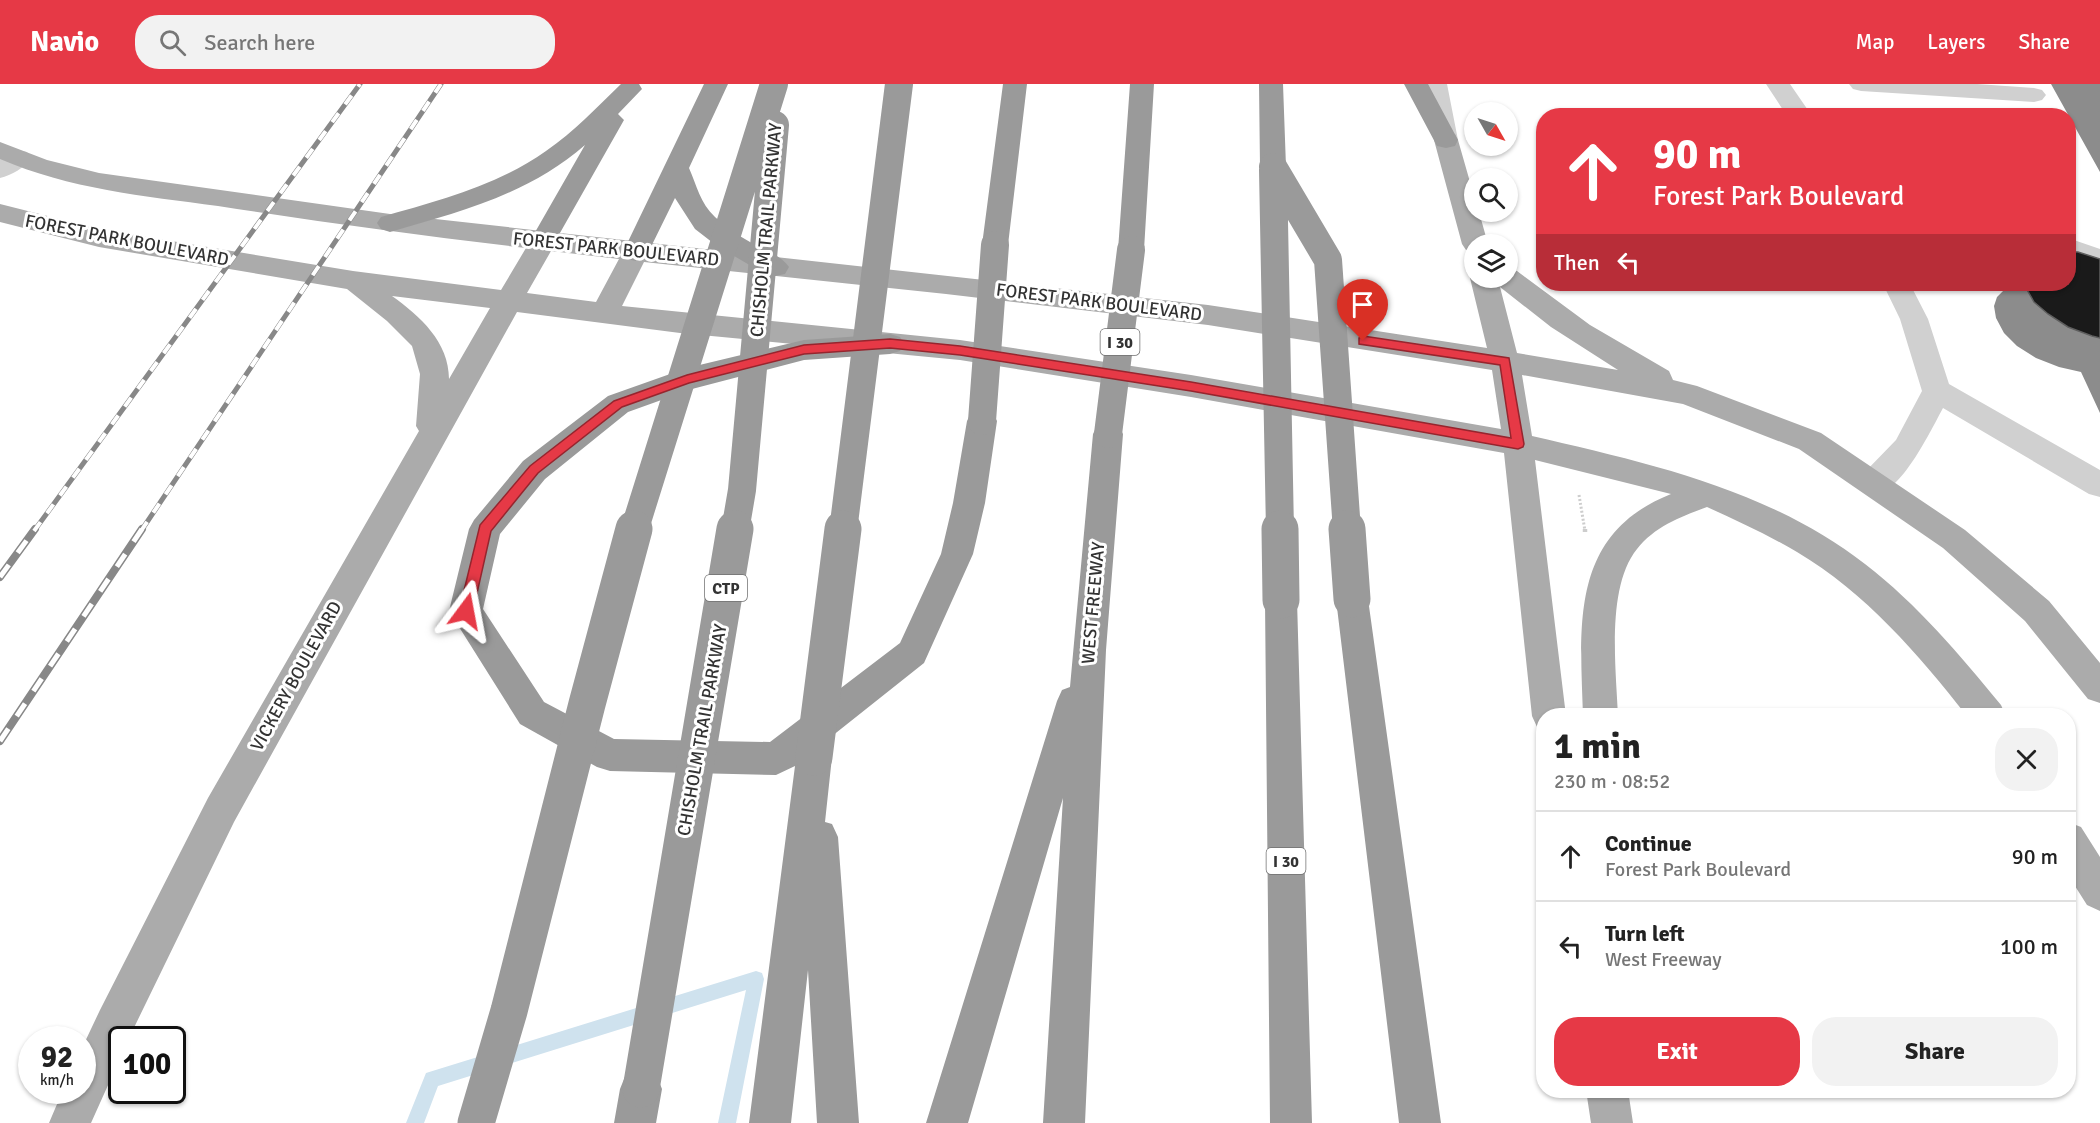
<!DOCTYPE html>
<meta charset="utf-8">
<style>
body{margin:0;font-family:Signika,sans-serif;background:#f2f2f2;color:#222;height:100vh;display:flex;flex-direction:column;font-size:22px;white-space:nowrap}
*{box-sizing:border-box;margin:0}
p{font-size:20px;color:#767676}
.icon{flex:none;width:33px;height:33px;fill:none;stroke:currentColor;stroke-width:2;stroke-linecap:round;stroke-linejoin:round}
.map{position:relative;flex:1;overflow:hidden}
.sheet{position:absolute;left:1536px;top:624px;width:540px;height:390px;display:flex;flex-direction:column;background:#fff;border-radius:24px;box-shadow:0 2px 4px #0004}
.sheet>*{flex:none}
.banner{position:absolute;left:1536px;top:24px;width:540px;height:183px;border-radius:24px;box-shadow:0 2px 4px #0004;background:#e63946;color:#fff;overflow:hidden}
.needle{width:39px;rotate:129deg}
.buttons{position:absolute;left:1464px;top:18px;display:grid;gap:12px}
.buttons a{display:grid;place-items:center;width:54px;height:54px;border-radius:50%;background:#fff;box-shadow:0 2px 4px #0004;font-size:30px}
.speed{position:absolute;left:18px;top:942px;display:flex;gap:12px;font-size:30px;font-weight:700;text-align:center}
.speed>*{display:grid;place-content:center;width:78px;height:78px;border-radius:50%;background:#fff;box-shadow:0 2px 4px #0004;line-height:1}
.speed small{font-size:15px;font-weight:400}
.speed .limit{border:3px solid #111;border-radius:9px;background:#fff;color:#111}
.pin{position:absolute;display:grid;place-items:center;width:51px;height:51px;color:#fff;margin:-62px -26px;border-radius:50% 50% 50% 0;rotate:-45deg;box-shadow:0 0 6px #0007}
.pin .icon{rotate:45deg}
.me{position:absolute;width:66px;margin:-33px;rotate:13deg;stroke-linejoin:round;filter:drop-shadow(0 0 4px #0008)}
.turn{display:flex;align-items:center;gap:21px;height:126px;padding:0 18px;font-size:27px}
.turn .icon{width:78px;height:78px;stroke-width:2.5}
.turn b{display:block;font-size:42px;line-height:51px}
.then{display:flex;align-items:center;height:57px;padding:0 18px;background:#0003;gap:12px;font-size:22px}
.round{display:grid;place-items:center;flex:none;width:63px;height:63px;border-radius:24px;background:#f2f2f2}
.overview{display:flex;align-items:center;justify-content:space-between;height:102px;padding:0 18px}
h1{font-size:36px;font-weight:800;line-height:45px}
.button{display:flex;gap:12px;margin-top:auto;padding:12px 18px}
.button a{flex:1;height:69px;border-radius:24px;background:#e63946;color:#fff;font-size:24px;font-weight:800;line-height:69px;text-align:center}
.button a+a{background:#f2f2f2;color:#222}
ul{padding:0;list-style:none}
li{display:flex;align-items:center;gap:18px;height:90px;padding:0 18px;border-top:2px solid #e0e0e0}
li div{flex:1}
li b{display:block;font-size:22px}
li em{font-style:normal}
header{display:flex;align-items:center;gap:36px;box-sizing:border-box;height:84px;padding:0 30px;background:#e63946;color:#fff}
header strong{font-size:28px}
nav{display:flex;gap:33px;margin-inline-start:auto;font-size:21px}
.search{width:420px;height:54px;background:#f2f2f2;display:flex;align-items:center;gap:15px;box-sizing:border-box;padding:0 21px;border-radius:24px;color:#767676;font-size:22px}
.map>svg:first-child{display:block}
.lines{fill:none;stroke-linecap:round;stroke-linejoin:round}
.stream{fill:#cfe2ee;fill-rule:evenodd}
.path-far1{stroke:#cdcdcd;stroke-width:3;stroke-dasharray:2 2;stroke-linecap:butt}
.path{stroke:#cdcdcd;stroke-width:4.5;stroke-dasharray:3 3;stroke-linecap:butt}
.minor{fill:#d0d0d0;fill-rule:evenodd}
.major{fill:#ababab;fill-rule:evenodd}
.highway{fill:#9a9a9a;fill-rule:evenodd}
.rail-far1-casing{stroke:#888;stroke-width:5}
.rail-casing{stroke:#888;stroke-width:8}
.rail-far1{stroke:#fff;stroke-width:4;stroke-dasharray:11;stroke-linecap:butt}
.rail{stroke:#fff;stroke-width:5;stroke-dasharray:15;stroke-linecap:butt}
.highway-bridge-far1{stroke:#9a9a9a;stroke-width:28}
.highway-bridge{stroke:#9a9a9a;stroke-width:37}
.wall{fill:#8c8c8c}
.building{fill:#1a1a1a;stroke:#5f5f5f;stroke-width:1.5}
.route{fill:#e63946;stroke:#96252e;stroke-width:1.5}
.labels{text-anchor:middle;stroke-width:6;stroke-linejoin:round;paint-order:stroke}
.shield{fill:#fff;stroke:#707070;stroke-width:1.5}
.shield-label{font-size:16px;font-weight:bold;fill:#333}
.street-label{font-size:18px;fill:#333;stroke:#fff}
</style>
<header>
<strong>Navio</strong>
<div class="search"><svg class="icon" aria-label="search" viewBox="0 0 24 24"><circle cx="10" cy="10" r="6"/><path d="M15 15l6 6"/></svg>Search here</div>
<nav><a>Map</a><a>Layers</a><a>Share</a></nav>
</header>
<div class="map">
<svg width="2100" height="1039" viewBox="0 0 2100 1039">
<rect width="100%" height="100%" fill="#fff"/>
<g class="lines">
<path class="stream" d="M756 887 762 889 764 895 736 1039H718L746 906 438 1002 424 1039H406L426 989Z"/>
<path class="path-far1" d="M1579 411 1585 447"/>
<path class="path" d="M1585 445V448"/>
<path class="minor" d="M1423 0H1447L1458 56 1455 62 1446 64 1437 62 1434 56Z
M1766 0H1790L1812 32H1787Z
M1849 0H1977L2034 4 2042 6 2046 11 2042 16 2034 18 1861 7 1853 5Z
M18 66 27 68 31 74C24 84 12 91 0 94V74Z
M2068 154 2100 165V184L2068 173Z
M1883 200H1910L1928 235 1949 300 2100 386V413L2089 410 1943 324C1931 346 1903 405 1877 410 1872 411 1868 409 1863 408L1859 399 1863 390 1896 356 1922 307 1900 235Z"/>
<path class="major" d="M1446 48 1455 50 1458 56 1474 112V128H1479L1488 160H1474V169L1466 166 1462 160 1434 56 1437 50Z
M0 58 47 76 99 89 390 130 1208 221 1487 264 1470 194 1474 187V194H1508V185L1517 187 1590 241 1669 287 1673 296 1697 302 1821 349 1965 446 2049 517 2100 579V619L2088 615 2025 537 1943 464 1799 365 1683 320 1522 291 1532 352C1648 379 1768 405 1865 480 1918 521 1959 570 2001 621L2006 632H1967C1918 570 1866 509 1797 468 1768 451 1738 437 1707 423 1682 432 1654 443 1637 465 1606 503 1616 585 1618 632H1583C1580 540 1570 450 1671 410L1535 376 1566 632H1544V646L1537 643 1532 632 1504 369 1191 313 960 276 680 249 517 228 234 738 128 956H122V970L91 1039H49L63 1006H82V964L100 926 208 714 419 347 416 342 420 290 412 262 387 237 347 205 99 163 0 138V120L99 145 353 187 501 206 526 164C423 152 320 138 218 122 144 112 69 105 0 75ZM551 167 619 175 596 218 527 209ZM644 178 946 210 1208 241 1492 286 1501 345 1191 291 960 256 622 222ZM1500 203 1551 243 1618 286 1517 269ZM392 212 490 224 449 295C449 258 420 232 392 212Z
M2068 738 2081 743 2100 773V827L2087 821 2068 791Z
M1586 1006H1628L1633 1039H1591Z"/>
<path class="highway" d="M621 0H639L642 5 618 30 624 36 552 163 543 166 534 163 530 157 585 61C529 110 460 128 390 148L381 145 377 139 381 133C438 117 497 102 546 67 574 48 597 23 621 0Z
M704 0H728L689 84C697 102 700 119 715 133 726 143 737 151 750 158 762 165 781 171 789 183L785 190 775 192 765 190 717 162 695 145 675 114 645 175 636 177 627 175 623 168Z
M1003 0H1027L1008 161 1004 167 995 170 986 167 982 161Z
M1130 0H1154L1144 166 1140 173 1131 175 1122 173 1118 166Z
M1259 0H1283L1286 83 1282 89 1273 91 1264 89 1260 83Z
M1404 0H1428L1458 56 1455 62 1446 64 1437 62Z
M890 250 900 253 904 260 900 267 890 270 804 276 692 305 628 328 545 395 500 450 483 525 544 618 614 655 770 658 900 559 941 470 953 419 967 337 971 329 982 326 993 329 997 337 985 419 973 470 924 579 822 660 827 661 832 673 825 738 832 740 838 753 859 1039H817L808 886 791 1039H749L795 682 776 691 610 687 597 683 520 640 449 527 469 445 474 436 523 377 608 312 687 284 804 256Z
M1108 338 1119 342 1123 350 1106 566 1085 1039H1043L1063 714 968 1039H926L1057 617 1062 606 1070 603 1093 350 1097 342Z
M1352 501 1364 505 1368 515 1441 1039H1399L1336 515 1340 505Z
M1281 502 1293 506 1297 516 1312 1039H1270L1265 516 1269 506Z
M641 984 656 990 662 1005 656 1039H614L620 1005 626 990Z"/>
<g class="rail-far1-casing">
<path id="rail-far1" d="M34 447 360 0
M141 447 441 0"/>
</g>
<g class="rail-casing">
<path id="rail" d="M0 493 35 445
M0 657 142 445"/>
</g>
<use href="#rail-far1" class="rail-far1"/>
<use href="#rail" class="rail"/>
<path class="highway-bridge-far1" d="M1273 83 1328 176 1347 447
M1273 86 1280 447
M982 337 995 161
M1108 350 1131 166
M634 447 774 0
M735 447 742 406 775 41
M843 447 899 0"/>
<path class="highway-bridge" d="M1280 445 1281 516
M1347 445 1352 515
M814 673 843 445
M641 1005 735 445
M476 1039 509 927 587 620 634 445"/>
</g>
<path class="wall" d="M2051 0H2100V88Z
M2100 175V329L2081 288 2059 283 2036 274 2017 262 2004 249 1996 234 1994 222 1997 213 2010 200H2068Z"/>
<path class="building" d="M2068 168H2078L2100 175V254L2092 252 2068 243 2048 230 2034 218 2025 202V200H2068Z"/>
<path class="route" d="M1363 252 1509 274 1524 360 1523 363 1518 365 1191 307 960 271 890 264 804 270 689 299 622 323 538 389 491 447 473 527 471 531H461L459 527 480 441 530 382 614 317 687 291 804 261 890 255 960 262 1191 298 1511 354 1500 281 1359 260V254Z"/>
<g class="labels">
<g class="shield">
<rect x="1100.5" y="245" width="39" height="26" rx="4.5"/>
<rect x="705" y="491" width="42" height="26" rx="4.5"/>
<rect x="1266.5" y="764" width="39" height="26" rx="4.5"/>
</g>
<g class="shield-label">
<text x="1120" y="264">I 30</text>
<text x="726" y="510">CTP</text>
<text x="1286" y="783">I 30</text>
</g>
<g class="street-label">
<text transform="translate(766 146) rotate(-85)" y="6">CHISHOLM TRAIL PARKWAY</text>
<text transform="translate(127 156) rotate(11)" y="6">FOREST PARK BOULEVARD</text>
<text transform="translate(616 165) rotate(6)" y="6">FOREST PARK BOULEVARD</text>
<text transform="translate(1099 218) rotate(7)" y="6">FOREST PARK BOULEVARD</text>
<text transform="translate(1093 519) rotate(-85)" y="6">WEST FREEWAY</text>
<text transform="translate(296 592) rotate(-61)" y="6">VICKERY BOULEVARD</text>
<text transform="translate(702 646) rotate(-80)" y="6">CHISHOLM TRAIL PARKWAY</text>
</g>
</g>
</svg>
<div class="buttons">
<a><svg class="needle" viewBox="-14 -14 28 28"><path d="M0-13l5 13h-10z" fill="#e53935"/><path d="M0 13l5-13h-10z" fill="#767676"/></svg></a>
<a><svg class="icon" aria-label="search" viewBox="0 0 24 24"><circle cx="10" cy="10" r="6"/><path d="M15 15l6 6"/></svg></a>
<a><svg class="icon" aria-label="layers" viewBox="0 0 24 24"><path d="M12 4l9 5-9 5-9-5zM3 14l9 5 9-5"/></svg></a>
</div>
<div class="speed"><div>92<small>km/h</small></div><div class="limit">100</div></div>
<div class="pin" style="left:1363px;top:257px;background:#d93025"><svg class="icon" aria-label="arrive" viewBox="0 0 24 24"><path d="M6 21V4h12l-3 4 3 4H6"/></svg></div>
<svg class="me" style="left:466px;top:527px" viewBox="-20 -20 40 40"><path d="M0-17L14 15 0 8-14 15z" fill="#e63946" stroke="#fff" stroke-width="4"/></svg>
<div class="banner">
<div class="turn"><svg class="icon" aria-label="ahead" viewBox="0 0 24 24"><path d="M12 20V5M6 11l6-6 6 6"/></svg><div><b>90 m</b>Forest Park Boulevard</div></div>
<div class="then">Then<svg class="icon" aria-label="left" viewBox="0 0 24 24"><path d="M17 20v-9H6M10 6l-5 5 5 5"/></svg></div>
</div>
<section class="sheet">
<div class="overview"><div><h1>1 min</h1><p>230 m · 08:52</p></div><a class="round"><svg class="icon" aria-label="close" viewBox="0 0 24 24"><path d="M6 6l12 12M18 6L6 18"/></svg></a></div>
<ul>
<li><svg class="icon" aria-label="ahead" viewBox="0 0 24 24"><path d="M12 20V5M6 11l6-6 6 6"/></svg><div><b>Continue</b><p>Forest Park Boulevard</p></div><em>90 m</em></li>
<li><svg class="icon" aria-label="left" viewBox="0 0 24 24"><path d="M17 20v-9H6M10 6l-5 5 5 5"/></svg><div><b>Turn left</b><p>West Freeway</p></div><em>100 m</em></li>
</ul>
<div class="button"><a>Exit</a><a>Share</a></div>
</section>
</div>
